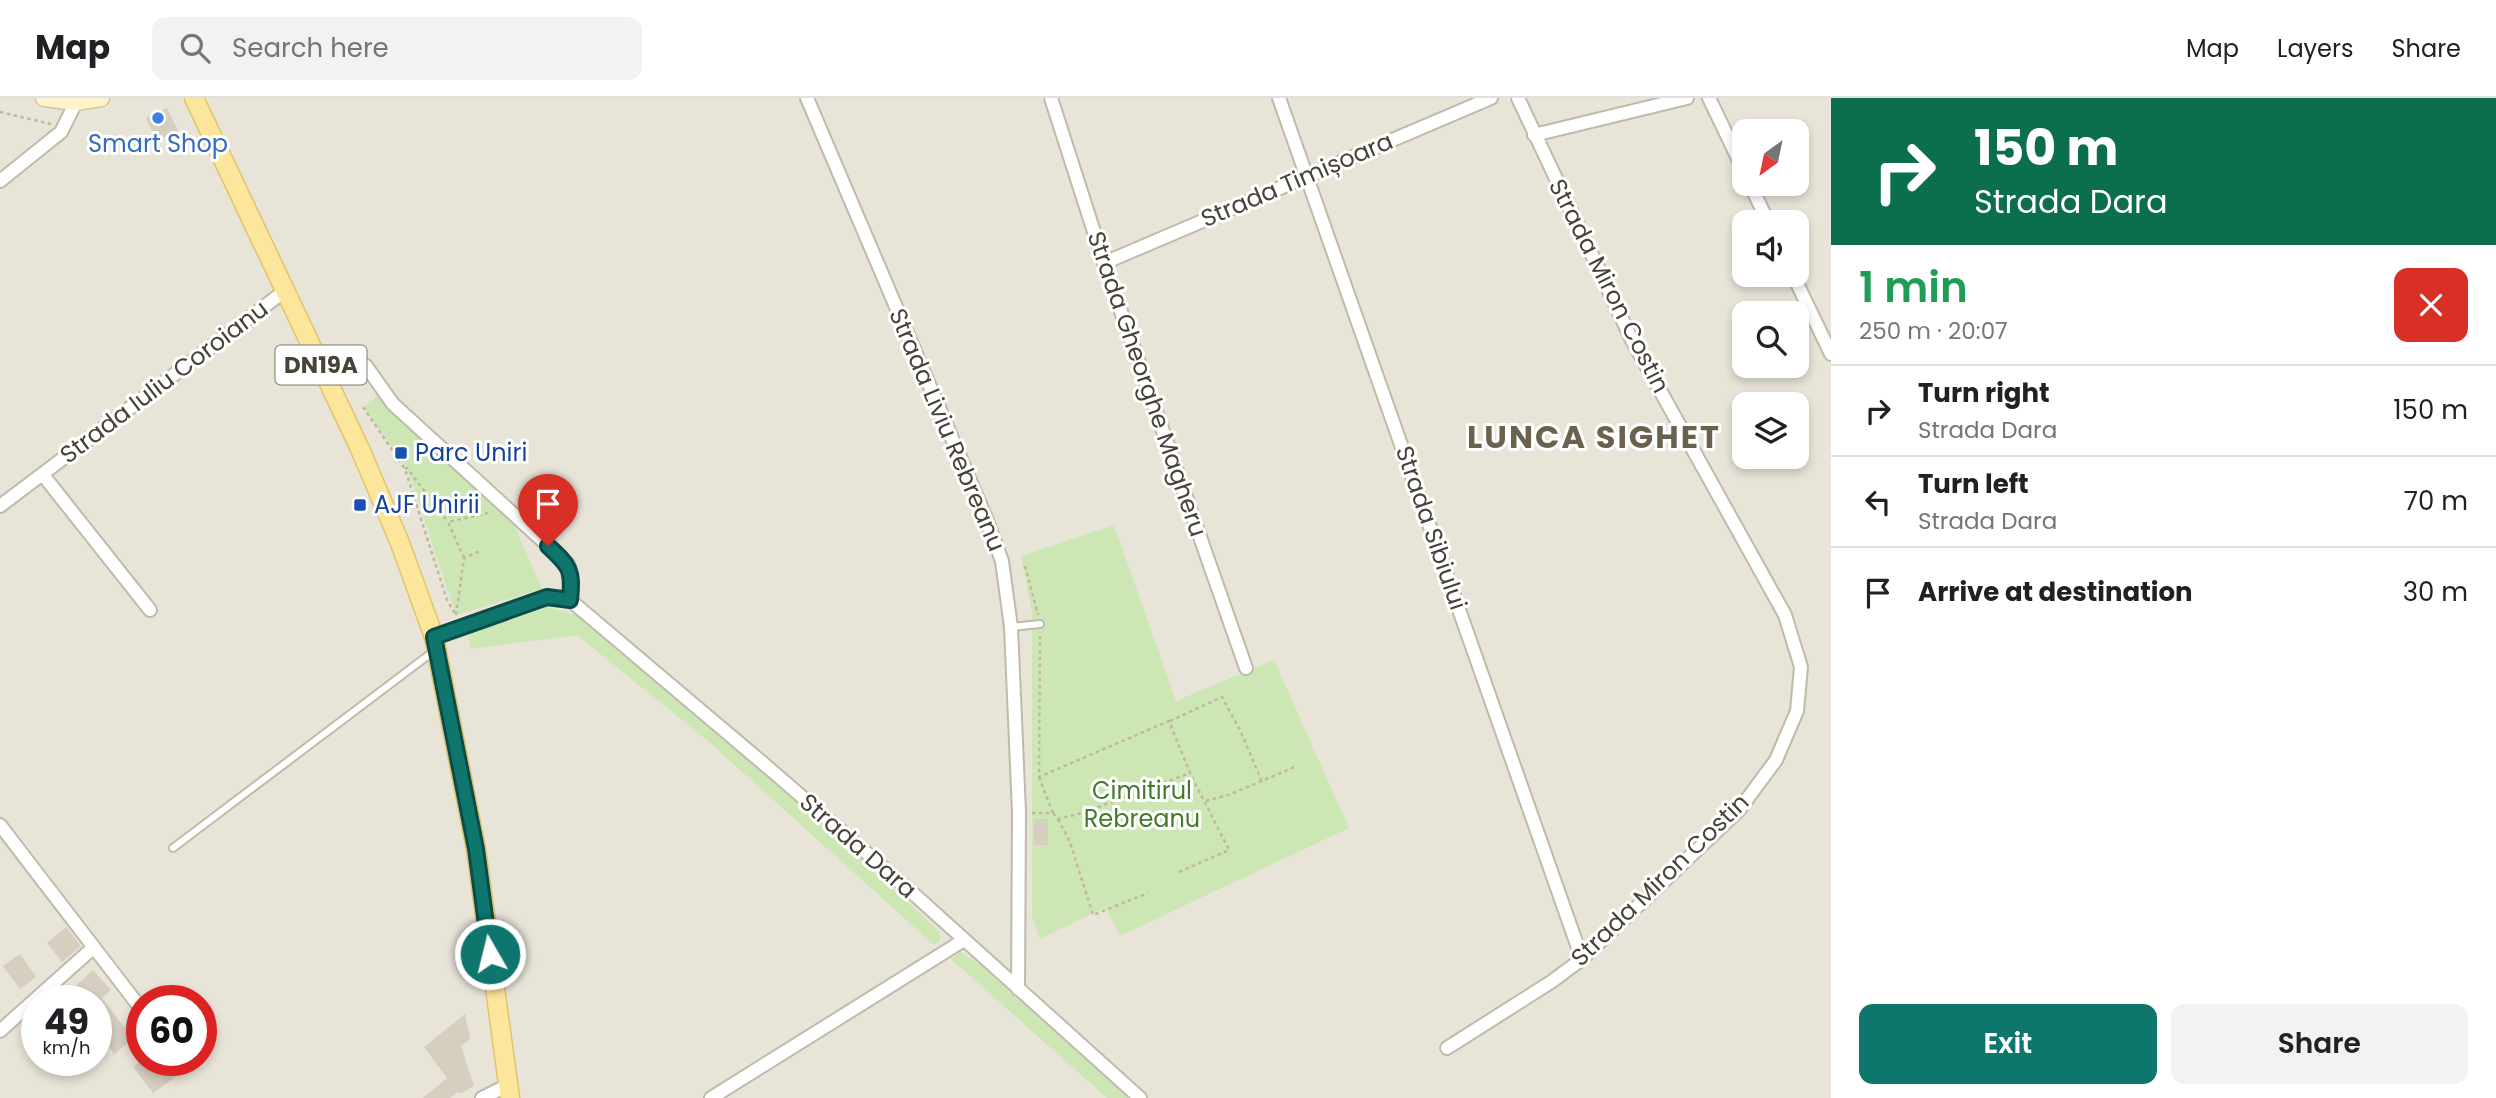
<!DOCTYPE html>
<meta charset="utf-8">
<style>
body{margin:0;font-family:Poppins,sans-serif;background:#f2f2f2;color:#202124;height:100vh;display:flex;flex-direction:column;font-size:26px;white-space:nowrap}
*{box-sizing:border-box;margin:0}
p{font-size:23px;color:#757577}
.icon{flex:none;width:38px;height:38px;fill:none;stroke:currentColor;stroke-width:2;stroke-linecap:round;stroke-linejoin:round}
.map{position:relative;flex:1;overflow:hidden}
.sheet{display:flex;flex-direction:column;background:#fff;width:665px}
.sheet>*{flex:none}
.guide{background:#0b6e4f;color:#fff;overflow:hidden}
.needle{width:46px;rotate:213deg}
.fabs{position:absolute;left:1732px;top:21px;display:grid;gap:14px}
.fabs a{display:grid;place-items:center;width:77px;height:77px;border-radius:14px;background:#fff;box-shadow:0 4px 10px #0003;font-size:35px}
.speed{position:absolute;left:21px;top:887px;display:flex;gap:14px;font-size:35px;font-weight:700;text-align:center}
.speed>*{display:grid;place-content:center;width:91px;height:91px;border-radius:50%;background:#fff;box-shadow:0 4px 10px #0003;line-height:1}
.speed small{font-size:18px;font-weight:400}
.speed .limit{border:10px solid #d22;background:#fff;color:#111}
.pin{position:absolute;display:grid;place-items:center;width:60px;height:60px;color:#fff;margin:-72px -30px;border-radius:50% 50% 50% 0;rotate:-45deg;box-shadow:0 0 7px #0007}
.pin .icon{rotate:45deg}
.me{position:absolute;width:77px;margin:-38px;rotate:352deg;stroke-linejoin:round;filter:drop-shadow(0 0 5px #0008)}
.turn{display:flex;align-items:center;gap:24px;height:147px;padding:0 28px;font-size:32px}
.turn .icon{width:91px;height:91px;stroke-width:2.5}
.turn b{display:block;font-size:49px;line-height:60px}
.round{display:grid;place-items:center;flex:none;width:74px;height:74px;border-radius:14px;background:#f2f2f2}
.headline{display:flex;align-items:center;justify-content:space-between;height:119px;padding:0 28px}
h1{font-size:42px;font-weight:600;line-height:52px;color:#1e9e55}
.cta{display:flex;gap:14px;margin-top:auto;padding:14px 28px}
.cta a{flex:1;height:80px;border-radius:14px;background:#0f766e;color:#fff;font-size:28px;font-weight:600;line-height:80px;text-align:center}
.cta a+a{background:#f2f2f2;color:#202124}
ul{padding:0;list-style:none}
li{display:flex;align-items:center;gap:21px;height:91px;padding:0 28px;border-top:2px solid #e0e0e0}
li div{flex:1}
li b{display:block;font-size:26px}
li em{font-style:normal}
header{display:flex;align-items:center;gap:42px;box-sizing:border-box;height:98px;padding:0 35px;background:#fff;border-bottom:2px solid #e0e0e0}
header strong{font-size:33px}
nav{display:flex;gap:38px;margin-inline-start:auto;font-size:24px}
.search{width:490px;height:63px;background:#f2f2f2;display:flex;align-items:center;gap:18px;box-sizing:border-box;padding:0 24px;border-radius:14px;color:#757577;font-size:26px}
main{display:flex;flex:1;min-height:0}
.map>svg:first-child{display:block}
.residential{fill:#e8e4d8;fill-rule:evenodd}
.green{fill:#cde7b4}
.building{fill:#d6cebf}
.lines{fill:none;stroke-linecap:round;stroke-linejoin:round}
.lane-casing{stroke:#c0baac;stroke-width:10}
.street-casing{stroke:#c0baac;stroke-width:16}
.secondary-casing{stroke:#d3c79a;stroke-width:19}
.primary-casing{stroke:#e1c56b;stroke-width:21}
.path{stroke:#c1b79e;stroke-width:2.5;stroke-dasharray:3.5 3.5;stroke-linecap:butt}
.lane{stroke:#fff;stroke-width:6}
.street{stroke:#fff;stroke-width:12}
.secondary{stroke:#fdf4cb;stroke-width:16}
.primary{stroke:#fce69b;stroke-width:18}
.route-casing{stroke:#0a4d48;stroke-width:18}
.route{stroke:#0f766e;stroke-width:12}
.shop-dot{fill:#3f7fe0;stroke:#fff;stroke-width:2.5}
.transit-dot{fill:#1a4fb4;stroke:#fff;stroke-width:2.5}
.labels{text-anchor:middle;stroke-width:6;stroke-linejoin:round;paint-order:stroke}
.shield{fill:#fff;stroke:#7f7b74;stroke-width:2}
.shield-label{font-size:23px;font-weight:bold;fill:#484338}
.shop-label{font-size:24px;fill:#366cbe;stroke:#fff}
.street-label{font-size:24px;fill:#484338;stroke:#fff}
.transit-label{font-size:24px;fill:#164399;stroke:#fff;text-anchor:start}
.park-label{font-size:24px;fill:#44792c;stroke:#fff}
.district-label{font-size:32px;font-weight:bold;letter-spacing:2px;fill:#6b614f;stroke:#fff}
</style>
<header>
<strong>Map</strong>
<div class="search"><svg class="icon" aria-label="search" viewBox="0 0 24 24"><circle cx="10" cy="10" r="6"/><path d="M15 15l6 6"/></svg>Search here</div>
<nav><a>Map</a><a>Layers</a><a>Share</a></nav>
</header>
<main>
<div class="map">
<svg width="1831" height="1000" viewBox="0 0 1831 1000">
<rect width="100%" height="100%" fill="#f4f2ea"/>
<path class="residential" d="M0 0H1831V1000H0ZM1745 33H1797V86H1745ZM1745 124H1797V177H1745ZM1745 215H1797V268H1745ZM1745 306H1797V359H1745ZM37 903H96V962H37ZM142 903H201V962H142Z"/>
<path class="green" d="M383 294 508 412 542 491 456 517 407 370 363 309Z
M1114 427 1176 603 1274 562 1349 730 1120 838 1105 809 1040 841 1032 819V514L1021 458Z
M547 509 583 519 729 644 934 828 941 838 939 844 934 847 708 643 577 537 471 551 468 536Z
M961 854 981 868 1129 1000H1107L951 861Z"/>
<path class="building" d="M167 10 178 33 157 43 146 20Z
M1034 721H1048V747H1034Z
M66 829 81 848 62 864 47 845Z
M20 856 36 879 20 891 3 868Z
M93 872 111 892 102 900 124 929 135 921 142 930V935L114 956 108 948 101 953 96 946V903H59Z
M465 916 470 941 461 948 474 988 460 996 458 994 450 1000H423L447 980 424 949Z
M142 962H171L181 975 153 995 133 969Z"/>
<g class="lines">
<g class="lane-casing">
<path id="lane" d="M1011 529 1040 526
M173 750 434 553"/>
</g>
<g class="street-casing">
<path id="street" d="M807 0 986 420 1002 463 1011 529 1019 714 1018 891
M1051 0 1104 165 1246 570
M1279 0 1582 861
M1709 0 1745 75
M1534 37 1687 0
M0 83 61 34 76 4
M1750 86 1768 124
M1104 165 1491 0
M1793 177 1831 256
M366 268 393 306 568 466 572 480 570 502 771 672 916 798 1140 1000
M43 377 150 512
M0 408 286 192
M434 539 547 499 570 502
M0 727 142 912
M0 933 94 849
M1447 950 1551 884 1582 861 1739 712 1776 662 1797 613 1801 569 1785 517 1632 242 1518 0
M180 962 181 963
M482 1000 508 987
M711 1000 964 842"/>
</g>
<g class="secondary-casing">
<path id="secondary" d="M44 0 76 4 101 0"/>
</g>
<g class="primary-casing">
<path id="primary" d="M194 0 360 351 400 445 434 539 476 751 510 1000"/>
</g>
<path class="path" d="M0 14 51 26
M363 309 405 371 447 502 456 517
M405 371 407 370 448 424
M464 460 448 424 492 414
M1025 468 1038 517
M456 517 464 460 480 453
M1170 623 1222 599 1240 632 1262 684
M1039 679 1053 715
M1206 703 1231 696 1297 668
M1032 715H1053L1058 721 1082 715 1190 675 1169 623 1039 679 1040 538
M1058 721 1070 744 1093 817 1148 795
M1179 774 1229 752 1190 675"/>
<use href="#lane" class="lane"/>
<use href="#street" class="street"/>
<use href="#secondary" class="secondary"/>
<use href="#primary" class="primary"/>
</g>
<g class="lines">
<g class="route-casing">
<path id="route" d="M490 856 476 751 434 539 547 499 570 502C573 472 570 468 548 448"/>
</g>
<use href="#route" class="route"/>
</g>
<circle class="shop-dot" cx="158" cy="20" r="7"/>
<g class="transit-dot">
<rect x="394" y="348" width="14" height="14" rx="3.5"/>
<rect x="353" y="400" width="14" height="14" rx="3.5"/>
</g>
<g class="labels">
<rect class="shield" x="275.5" y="247.5" width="91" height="39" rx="5"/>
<g class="shield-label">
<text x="321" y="275">DN19A</text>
</g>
<g class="shop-label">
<text x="158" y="54">Smart Shop</text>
</g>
<g class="street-label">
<text transform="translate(1297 82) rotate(-23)" y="8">Strada Timișoara</text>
<text transform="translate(1609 188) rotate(63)" y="8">Strada Miron Costin</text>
<text transform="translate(164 284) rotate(-37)" y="8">Strada Iuliu Coroianu</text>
<text transform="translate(1147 286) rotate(71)" y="8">Strada Gheorghe Magheru</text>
<text transform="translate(947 332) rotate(67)" y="8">Strada Liviu Rebreanu</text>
<text transform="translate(1431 430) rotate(71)" y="8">Strada Sibiului</text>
<text transform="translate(858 748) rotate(41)" y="8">Strada Dara</text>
<text transform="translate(1660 782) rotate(-44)" y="8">Strada Miron Costin</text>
</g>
<g class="transit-label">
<text x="415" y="363">Parc Uniri</text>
<text x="374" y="415">AJF Unirii</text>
</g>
<g class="park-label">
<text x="1142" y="701">Cimitirul<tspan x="1142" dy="28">Rebreanu</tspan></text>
</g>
<g class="district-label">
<text x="1594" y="350">LUNCA SIGHET</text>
</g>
</g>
</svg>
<div class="fabs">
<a><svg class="needle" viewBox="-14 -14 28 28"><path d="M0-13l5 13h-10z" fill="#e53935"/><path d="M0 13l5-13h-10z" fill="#757577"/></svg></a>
<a><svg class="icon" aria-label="sound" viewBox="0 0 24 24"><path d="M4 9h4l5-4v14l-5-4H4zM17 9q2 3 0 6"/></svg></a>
<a><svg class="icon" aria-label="search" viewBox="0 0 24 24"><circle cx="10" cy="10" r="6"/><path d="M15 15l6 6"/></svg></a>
<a><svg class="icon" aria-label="layers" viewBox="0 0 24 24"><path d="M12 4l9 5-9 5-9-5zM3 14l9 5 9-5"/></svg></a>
</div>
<div class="speed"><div>49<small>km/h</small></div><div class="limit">60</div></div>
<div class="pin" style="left:548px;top:448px;background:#d93025"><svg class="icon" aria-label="arrive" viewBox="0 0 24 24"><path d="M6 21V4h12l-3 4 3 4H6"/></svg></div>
<svg class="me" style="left:490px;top:856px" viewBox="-20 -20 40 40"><circle r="17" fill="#0f766e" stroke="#fff" stroke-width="3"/><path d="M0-11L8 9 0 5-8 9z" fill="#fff"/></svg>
</div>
<section class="sheet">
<div class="guide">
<div class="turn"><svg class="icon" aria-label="right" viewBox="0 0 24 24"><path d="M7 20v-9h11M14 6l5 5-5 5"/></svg><div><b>150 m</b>Strada Dara</div></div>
</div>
<div class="headline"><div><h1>1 min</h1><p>250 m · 20:07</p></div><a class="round" style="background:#d93025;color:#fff"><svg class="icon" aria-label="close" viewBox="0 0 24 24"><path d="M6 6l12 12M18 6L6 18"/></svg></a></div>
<ul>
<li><svg class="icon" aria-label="right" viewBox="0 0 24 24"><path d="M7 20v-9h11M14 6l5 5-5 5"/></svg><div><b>Turn right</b><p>Strada Dara</p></div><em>150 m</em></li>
<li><svg class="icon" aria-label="left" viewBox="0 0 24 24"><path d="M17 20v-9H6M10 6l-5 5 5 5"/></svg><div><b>Turn left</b><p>Strada Dara</p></div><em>70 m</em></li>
<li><svg class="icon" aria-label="arrive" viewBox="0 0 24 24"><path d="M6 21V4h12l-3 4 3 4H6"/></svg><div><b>Arrive at destination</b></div><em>30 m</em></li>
</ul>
<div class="cta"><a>Exit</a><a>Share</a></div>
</section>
</main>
